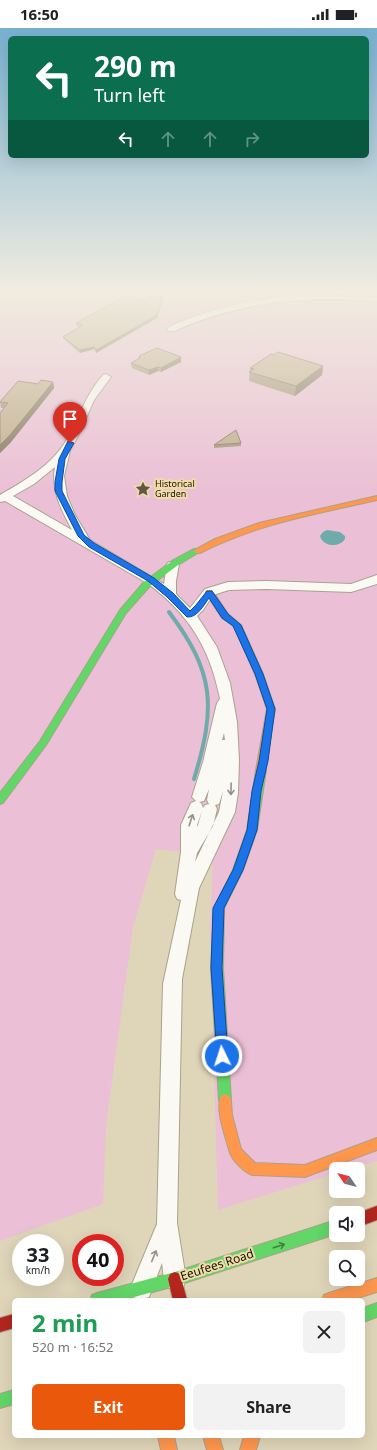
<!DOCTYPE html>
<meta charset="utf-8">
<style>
body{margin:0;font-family:"Noto Sans",sans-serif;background:#f2f2f2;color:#202124;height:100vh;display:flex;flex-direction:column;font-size:15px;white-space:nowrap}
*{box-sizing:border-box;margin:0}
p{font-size:13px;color:#757577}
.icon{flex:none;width:22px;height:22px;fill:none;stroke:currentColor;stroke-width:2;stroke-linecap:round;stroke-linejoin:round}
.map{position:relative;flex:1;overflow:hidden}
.panel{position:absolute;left:12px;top:1270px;width:353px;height:140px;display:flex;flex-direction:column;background:#fff;border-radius:6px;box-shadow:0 4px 16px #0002}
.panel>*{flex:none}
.banner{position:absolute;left:8px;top:8px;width:361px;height:122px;border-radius:6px;box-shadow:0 4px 16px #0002;background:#0b6e4f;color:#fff;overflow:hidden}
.needle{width:26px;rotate:305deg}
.buttons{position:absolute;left:329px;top:1134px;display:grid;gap:8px}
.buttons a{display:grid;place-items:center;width:36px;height:36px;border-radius:6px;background:#fff;box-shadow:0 4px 16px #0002;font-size:20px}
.speed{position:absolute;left:12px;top:1206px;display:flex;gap:8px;font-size:20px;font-weight:700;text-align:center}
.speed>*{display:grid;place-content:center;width:52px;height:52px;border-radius:50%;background:#fff;box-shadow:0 4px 16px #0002;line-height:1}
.speed small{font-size:10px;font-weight:400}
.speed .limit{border:6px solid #d22;background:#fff;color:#111}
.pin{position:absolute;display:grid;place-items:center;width:34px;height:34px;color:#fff;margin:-41px -17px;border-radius:50% 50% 50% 0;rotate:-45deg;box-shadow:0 0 4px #0007}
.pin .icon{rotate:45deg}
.me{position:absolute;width:44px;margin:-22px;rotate:356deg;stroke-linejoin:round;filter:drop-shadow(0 0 3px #0008)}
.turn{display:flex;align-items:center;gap:14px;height:84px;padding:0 20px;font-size:18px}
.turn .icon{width:52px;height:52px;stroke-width:2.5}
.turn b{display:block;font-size:28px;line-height:34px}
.lanes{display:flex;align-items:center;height:38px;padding:0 20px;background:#0003;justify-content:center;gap:20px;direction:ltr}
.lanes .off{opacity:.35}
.round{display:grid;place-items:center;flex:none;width:42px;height:42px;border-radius:6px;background:#f2f2f2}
.summary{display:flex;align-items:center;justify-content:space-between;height:68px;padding:0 20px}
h1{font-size:24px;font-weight:700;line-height:30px;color:#1e9e55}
.cta{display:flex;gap:8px;margin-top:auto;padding:8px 20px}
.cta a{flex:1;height:46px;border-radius:6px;background:#ea580c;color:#fff;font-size:16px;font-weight:700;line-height:46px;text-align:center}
.cta a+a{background:#f2f2f2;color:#202124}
.status{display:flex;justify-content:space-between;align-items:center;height:28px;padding:0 20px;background:#fff;direction:ltr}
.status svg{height:11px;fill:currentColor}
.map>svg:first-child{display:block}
.green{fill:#ebc0d6}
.water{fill:#70abac}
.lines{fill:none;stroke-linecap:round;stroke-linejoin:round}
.stream{stroke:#70abac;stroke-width:4}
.street-casing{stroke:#aaa28c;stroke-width:2}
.fast-casing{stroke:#aaa28c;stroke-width:2}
.slow-casing{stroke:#aaa28c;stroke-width:2}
.jam-casing{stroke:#aaa28c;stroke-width:2}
.street{fill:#faf9f4;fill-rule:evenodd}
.fast{fill:#63d668;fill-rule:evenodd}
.slow{fill:#ff974d;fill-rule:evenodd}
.jam{fill:#b3261e;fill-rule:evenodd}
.wall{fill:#a6967a}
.shaded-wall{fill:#877a63}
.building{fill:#c1ae8e;stroke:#877a63}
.oneway{stroke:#969288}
.oneway2{stroke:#437f3b}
.route{fill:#1a73e8;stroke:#114b97}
.labels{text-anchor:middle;stroke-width:4;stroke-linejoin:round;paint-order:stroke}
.far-poi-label{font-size:9px;fill:#1c1503;stroke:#efdca9;text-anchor:start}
.near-street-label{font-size:12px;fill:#1c1503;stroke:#efdca9}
</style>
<div class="status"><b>16:50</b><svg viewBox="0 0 49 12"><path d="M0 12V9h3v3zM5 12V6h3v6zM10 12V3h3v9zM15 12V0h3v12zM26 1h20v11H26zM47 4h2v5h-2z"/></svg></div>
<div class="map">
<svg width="377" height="1422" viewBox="0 0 377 1422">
<rect width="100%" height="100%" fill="#dfd5b9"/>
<path class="green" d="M0 262H377V1133L350 1141H336V1145L218 1182 210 898 213 828 156 821 133 899 106 1098 103 1176 0 1213Z"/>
<path class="water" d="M327 502 340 504 345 508V511C339 520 323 519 320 508L323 504Z"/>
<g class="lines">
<path class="stream" d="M169 584C215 645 216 679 194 751"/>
<g class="street-casing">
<path id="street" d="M297 267 377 269V273C300 269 246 272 174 303H168L167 301C171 297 178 295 183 293 220 278 258 271 297 267Z
M106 346 111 349 94 372 80 404 70 423 64 448 67 468 75 487 90 512 164 556 167 536 169 534H177L179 536 176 553V566L190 580 205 561 228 554 267 553 351 556 377 547V556L351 564 267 561 229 562 213 567 203 582 197 588 217 619 230 655 237 694 239 732 238 765 235 784 199 860 182 951 177 1195 186 1251 183 1259 175 1262 167 1259 164 1251 162 1235 149 1269 141 1272 133 1269 130 1261 157 1196 163 956 181 872 177 871 175 866 181 824V797L191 775 196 773 192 769 203 734 217 675 220 671C210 620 189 586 147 555L5 473 0 474V467C24 453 51 438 66 413 79 391 85 367 103 347ZM55 439C51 463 61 481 72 502L13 468 34 456ZM224 705 225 712H222ZM209 761 207 772 209 776 205 777 203 780 201 775 199 774 204 773ZM223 763 219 784 195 834 197 825 213 798 217 781 215 777 219 776ZM202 783 198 797 197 799V797Z"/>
</g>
<g class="fast-casing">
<path id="fast" d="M194 521H197L201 523 178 537 150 558 126 585 46 717 3 775 0 776V765L40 713 120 582 144 554 172 533Z
M261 739 264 740 266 742 257 802 243 842 224 880 223 940 231 1072 229 1076 225 1078 221 1076 219 1072 211 940 214 880 233 842 247 802 256 742 258 740Z
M336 1192V1206L175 1258 123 1272H90L92 1267 97 1265 175 1244Z
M377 1275V1289L363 1294V1280Z
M14 1362V1376L0 1380V1366Z"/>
</g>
<g class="slow-casing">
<path id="slow" d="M377 468V472C316 486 256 496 200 525H197L193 523 215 511 259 495Z
M206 562H212L228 586 241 597 263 646 275 681 264 744H258L256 742 267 681 255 646 234 598 222 590 205 564Z
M225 1066 229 1068 231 1072 232 1087 241 1121 255 1135 305 1137 377 1110V1122L305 1149 252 1147C244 1144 233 1133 230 1125 226 1110 215 1082 221 1068Z
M377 1250V1264L351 1272H322L324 1267 329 1265Z
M158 1408H174L177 1422H161Z
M203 1408H219L223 1422H207Z
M244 1408H260L256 1422H240Z"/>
</g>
<g class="jam-casing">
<path id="jam" d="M377 1178V1192L358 1199V1185Z
M175 1244 180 1246 187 1272H173L168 1251 170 1246Z
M14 1286V1300L0 1304V1290Z"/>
</g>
<use href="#street" class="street"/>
<use href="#fast" class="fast"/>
<use href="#slow" class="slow"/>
<use href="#jam" class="jam"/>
</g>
<path class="wall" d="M163 271 157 290 96 325 94 321 80 325 64 311 63 309 80 299 77 298 76 295 146 273Z
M139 328 181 329V334L161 344 158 343 149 347 132 340 131 335 139 331Z
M323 338 322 347 295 368 249 353 250 340Z
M53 354 54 360 11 414 0 425V385L4 380H1L0 374 38 356Z
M241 415V418L214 420V417Z"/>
<path class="shaded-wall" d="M163 268V271L157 290 96 325V322Z
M94 319V321L80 325V322Z
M181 329V334L161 344V340Z
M323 338 322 347 295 368 296 358Z
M158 339V343L149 347V342Z
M53 354 54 360 11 414 0 425V417Z"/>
<path class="building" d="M127 267 146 273 148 268H163L157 287 96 322 94 319 80 322 63 309 83 297 76 295Z
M157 320 181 329 161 340 158 339 149 342 131 335 140 330 139 328Z
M278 324 323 338 296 358 249 344 254 341 250 340 271 326 274 327Z
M41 352 53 354 10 407 0 417V385L8 375 0 374 18 353 38 356Z
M236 402 241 415 214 417Z"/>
<defs><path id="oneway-shaft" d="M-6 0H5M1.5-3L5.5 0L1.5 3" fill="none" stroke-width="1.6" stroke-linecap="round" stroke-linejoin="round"/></defs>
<g class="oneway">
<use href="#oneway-shaft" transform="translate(231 761) rotate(91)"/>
<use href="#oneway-shaft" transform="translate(191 792) rotate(-72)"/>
<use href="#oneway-shaft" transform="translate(154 1228) rotate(-68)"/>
</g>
<use class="oneway2" href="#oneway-shaft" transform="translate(279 1218) rotate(-18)"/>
<linearGradient id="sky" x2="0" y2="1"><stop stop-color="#78b0d0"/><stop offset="0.57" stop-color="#f1ece0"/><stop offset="1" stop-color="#f1ece0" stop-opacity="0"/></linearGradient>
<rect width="377" height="461" fill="url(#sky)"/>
<path class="route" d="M68 413 74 415 65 431 62 454V463L84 507 94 515 154 550 173 565 190 583 196 577 207 563H212L228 586 241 597 263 646 275 681 268 733 261 763 257 802 243 842 224 880 222 940 228 1028 227 1032 222 1033 218 1032 217 1028 211 940 213 880 233 842 247 802 252 763 259 733 267 681 255 646 233 598 222 590 209 570C204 577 197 590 187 589L167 569 148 553 89 519 78 508 55 463V454L59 431Z"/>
<defs>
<g id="sight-bare" transform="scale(1.2)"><path d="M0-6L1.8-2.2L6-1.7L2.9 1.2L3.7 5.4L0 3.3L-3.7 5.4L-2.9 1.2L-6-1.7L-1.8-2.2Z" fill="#605843" stroke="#efdca9" stroke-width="2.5" paint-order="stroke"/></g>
</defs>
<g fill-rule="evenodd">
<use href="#sight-bare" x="143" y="461"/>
</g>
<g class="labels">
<g class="far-poi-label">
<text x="155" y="459">Historical<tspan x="155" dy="10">Garden</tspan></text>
</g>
<g class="near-street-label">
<text transform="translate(217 1237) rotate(-18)" y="4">Eeufees Road</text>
</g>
</g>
</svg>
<div class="buttons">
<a><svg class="needle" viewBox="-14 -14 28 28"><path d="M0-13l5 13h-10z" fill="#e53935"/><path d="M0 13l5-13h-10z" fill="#757577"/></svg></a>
<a><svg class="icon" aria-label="sound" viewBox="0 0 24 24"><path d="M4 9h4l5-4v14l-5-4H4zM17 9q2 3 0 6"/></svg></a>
<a><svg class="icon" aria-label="search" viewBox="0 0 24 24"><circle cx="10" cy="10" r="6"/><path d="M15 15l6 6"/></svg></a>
</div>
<div class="speed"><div>33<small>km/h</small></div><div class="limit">40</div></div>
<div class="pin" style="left:70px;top:415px;background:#d93025"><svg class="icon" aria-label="arrive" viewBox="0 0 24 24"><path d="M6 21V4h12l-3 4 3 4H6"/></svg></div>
<svg class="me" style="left:222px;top:1028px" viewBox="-20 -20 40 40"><circle r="17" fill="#1a73e8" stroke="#fff" stroke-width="3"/><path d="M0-11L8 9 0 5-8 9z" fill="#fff"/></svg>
<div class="banner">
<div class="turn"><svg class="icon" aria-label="left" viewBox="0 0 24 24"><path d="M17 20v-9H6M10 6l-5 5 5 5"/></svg><div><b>290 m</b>Turn left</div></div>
<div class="lanes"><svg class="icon" aria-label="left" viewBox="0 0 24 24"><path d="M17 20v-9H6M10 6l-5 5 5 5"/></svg><svg class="icon off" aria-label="ahead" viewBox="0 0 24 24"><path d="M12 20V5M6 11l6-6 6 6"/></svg><svg class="icon off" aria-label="ahead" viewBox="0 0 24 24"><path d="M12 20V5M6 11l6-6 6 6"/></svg><svg class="icon off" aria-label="right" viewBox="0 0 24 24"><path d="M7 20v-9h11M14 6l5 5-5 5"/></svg></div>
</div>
<section class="panel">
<div class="summary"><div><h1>2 min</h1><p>520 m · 16:52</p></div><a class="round"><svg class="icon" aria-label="close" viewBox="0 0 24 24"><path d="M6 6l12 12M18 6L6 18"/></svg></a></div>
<div class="cta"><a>Exit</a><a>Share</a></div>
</section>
</div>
